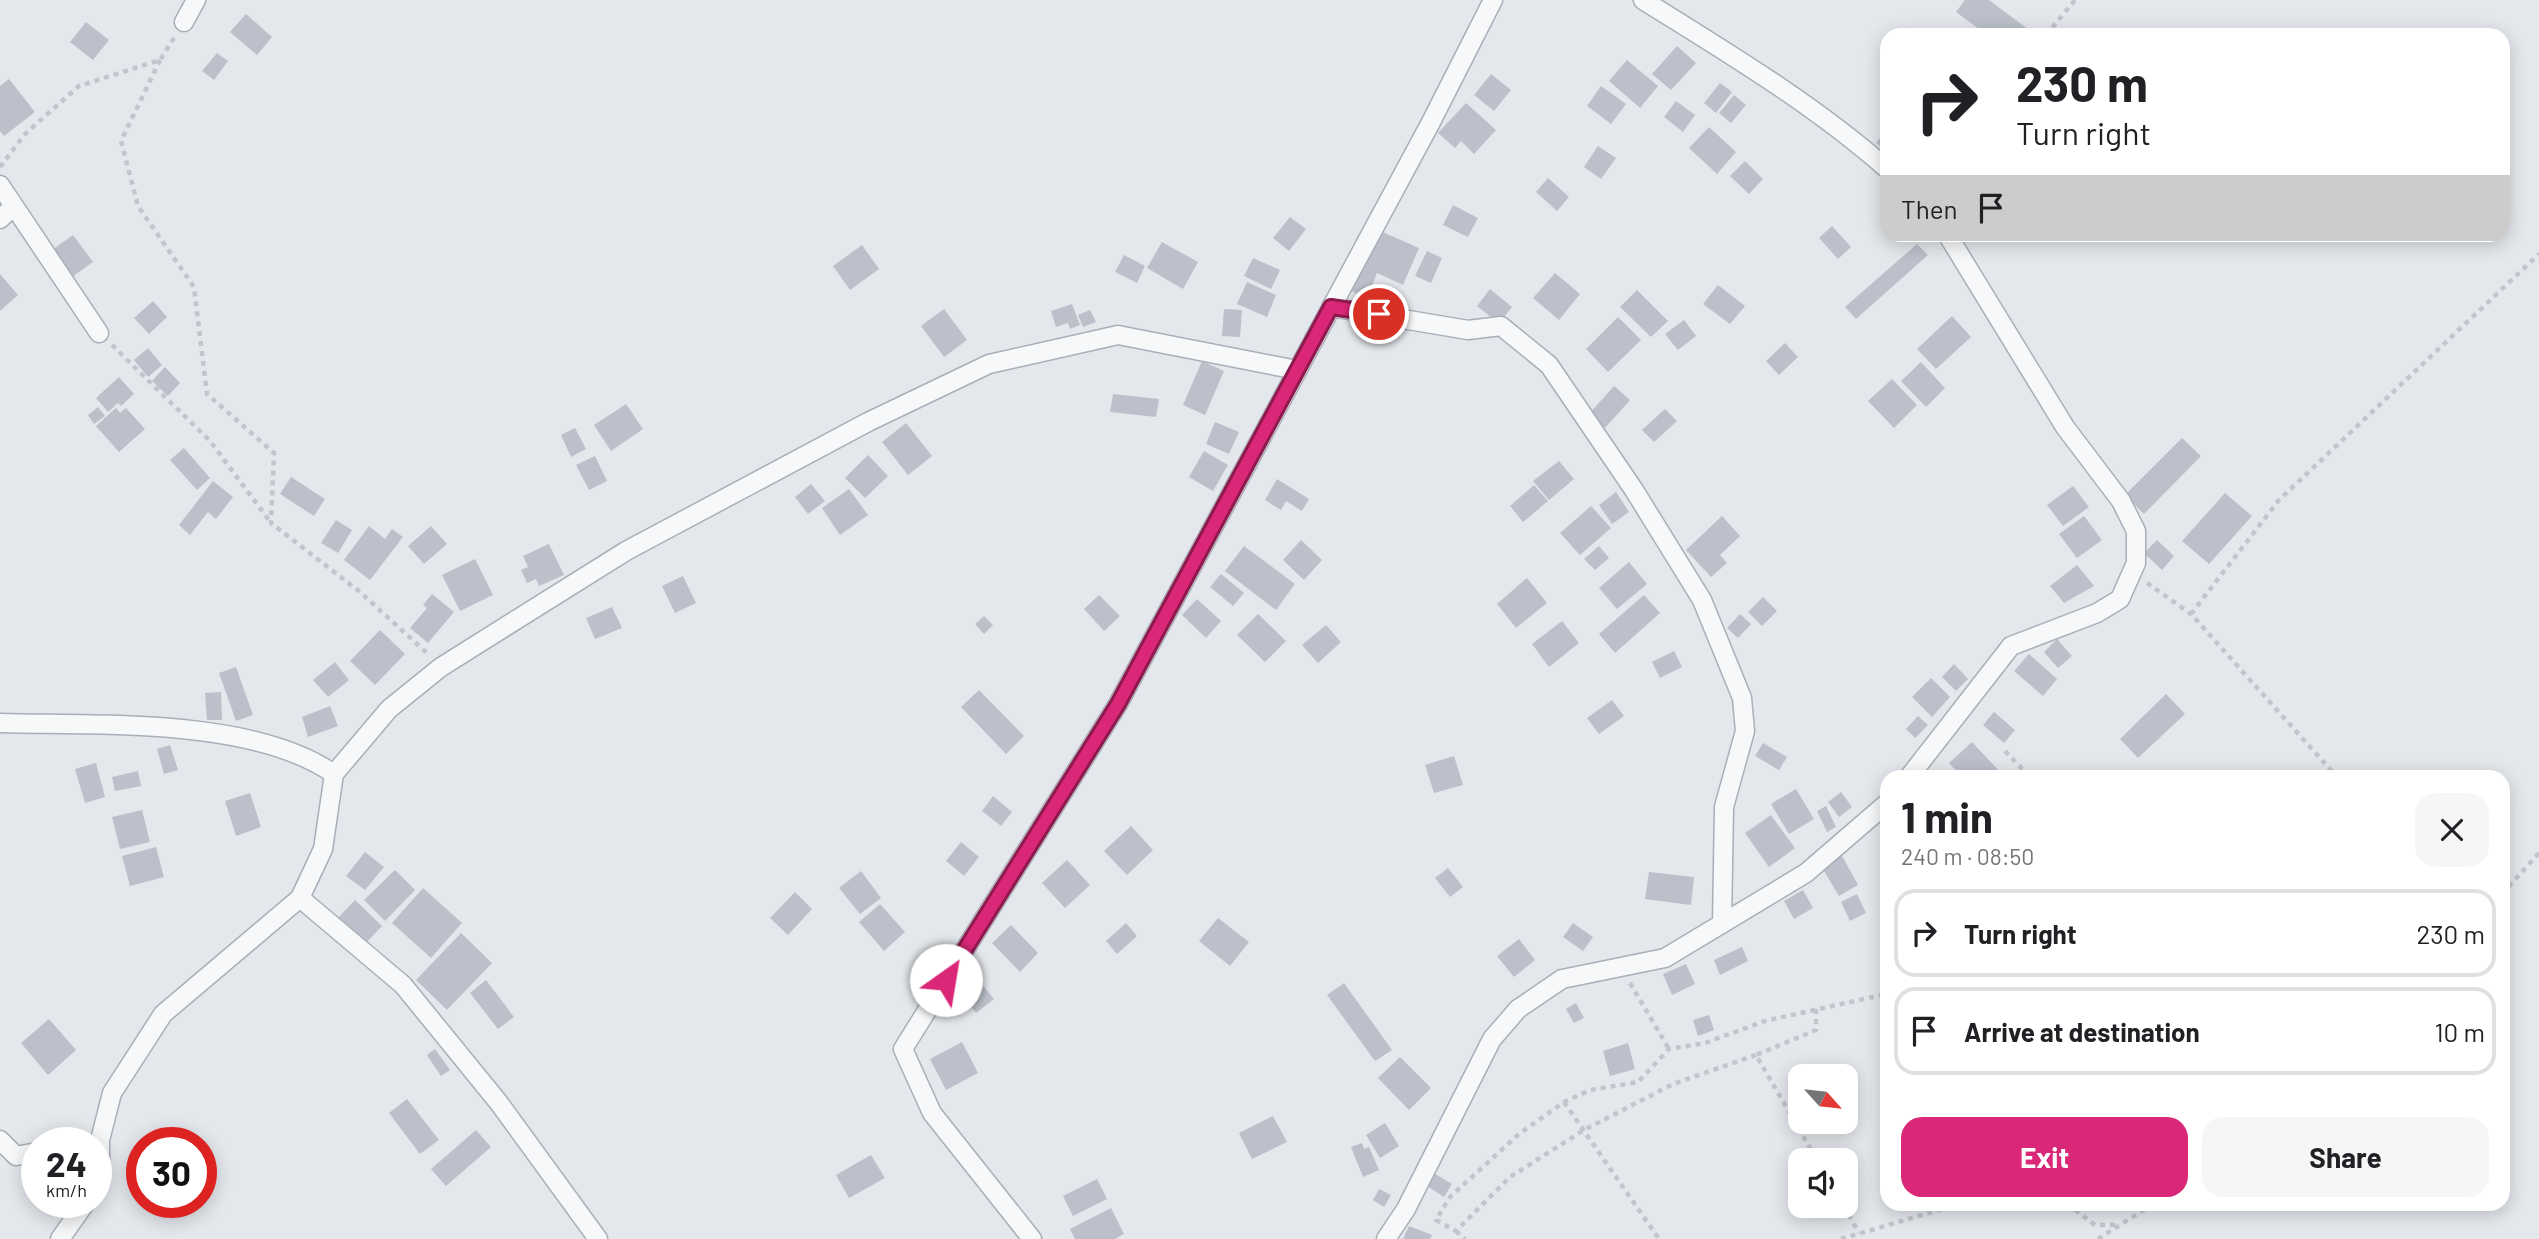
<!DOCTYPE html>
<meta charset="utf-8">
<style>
body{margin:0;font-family:Barlow,sans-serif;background:#f6f6f6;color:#202124;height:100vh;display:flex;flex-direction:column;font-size:26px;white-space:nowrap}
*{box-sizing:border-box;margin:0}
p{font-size:23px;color:#757577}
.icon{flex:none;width:38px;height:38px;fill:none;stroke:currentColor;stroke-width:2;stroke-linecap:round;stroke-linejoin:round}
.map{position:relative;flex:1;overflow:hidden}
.panel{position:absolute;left:1880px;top:770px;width:630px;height:441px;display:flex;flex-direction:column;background:#fff;border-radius:21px;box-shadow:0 4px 18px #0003}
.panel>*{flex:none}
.hud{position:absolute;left:1880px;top:28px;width:630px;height:214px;border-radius:21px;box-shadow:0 4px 18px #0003;background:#fff;color:#202124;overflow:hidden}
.needle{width:46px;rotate:117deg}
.controls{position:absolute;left:1788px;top:1064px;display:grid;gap:14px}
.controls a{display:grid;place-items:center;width:70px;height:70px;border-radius:14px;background:#fff;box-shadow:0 4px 18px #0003;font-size:35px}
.speed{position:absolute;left:21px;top:1127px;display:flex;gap:14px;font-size:35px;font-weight:700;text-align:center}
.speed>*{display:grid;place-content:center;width:91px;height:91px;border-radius:50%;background:#fff;box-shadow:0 4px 18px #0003;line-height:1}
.speed small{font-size:18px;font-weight:400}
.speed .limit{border:10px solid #d22;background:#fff;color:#111}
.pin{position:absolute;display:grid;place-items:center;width:60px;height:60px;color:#fff;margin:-30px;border:4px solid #fff;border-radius:50%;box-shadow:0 2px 7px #0007}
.me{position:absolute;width:77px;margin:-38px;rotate:32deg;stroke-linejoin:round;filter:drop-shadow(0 0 5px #0008)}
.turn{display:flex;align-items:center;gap:24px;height:147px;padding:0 21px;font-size:32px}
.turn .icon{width:91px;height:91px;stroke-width:2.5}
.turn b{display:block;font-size:49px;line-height:60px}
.then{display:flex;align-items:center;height:66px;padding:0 21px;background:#0003;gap:14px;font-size:26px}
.round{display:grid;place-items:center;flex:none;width:74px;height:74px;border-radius:21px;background:#f6f6f6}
.overview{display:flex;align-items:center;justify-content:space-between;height:119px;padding:0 21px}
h1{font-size:42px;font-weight:700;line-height:52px}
.button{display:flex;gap:14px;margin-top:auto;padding:14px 21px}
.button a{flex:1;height:80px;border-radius:21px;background:#db2777;color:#fff;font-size:28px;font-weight:700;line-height:80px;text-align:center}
.button a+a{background:#f6f6f6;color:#202124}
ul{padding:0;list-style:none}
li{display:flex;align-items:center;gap:21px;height:88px;margin:0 14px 10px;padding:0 7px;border:4px solid #e0e0e0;border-radius:21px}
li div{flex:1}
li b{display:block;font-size:26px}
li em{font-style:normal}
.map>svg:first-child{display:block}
.building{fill:#bbc0ca}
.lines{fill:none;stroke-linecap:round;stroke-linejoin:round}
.street-casing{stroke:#a9aeb7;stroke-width:21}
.path{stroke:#c2c5cb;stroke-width:4.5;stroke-dasharray:5 5;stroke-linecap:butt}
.street{stroke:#f7f8fa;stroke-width:18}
.route-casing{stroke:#8e194d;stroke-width:18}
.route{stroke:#db2777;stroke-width:12}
</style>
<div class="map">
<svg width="2539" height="1239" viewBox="0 0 2539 1239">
<rect width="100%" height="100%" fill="#e4e7ec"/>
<path class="building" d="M1965 0H1989L2032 32 2030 35H1987L1956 12Z
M246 14 272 37 257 55 230 32Z
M86 22 109 40 93 60 70 42Z
M1677 46 1696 63 1671 90 1652 74Z
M217 53 228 61 214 80 202 71Z
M1627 60 1658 86 1640 108 1609 81Z
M1491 74 1511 90 1494 111 1474 95Z
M9 79 35 112 4 136 0 131V86Z
M1720 83 1732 92 1716 113 1704 103Z
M1601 86 1626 104 1611 124 1587 106Z
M1734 95 1746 105 1731 123 1719 113Z
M1676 101 1695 115 1683 132 1664 117Z
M1466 103 1496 130 1474 154 1461 141 1455 148 1438 133Z
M1709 127 1736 152 1717 174 1689 148Z
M1886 130V151L1876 143Z
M1598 146 1616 158 1601 179 1584 167Z
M1745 161 1763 179 1749 194 1730 176Z
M1548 178 1569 197 1557 211 1536 192Z
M1453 205 1478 218 1468 237 1443 225Z
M1290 217 1306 229 1289 251 1273 238Z
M1832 226 1851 247 1838 259 1819 238Z
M1378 230 1419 248 1403 285 1377 273 1367 298 1351 291Z
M73 235 93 262 72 277 52 250Z
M1162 242 1198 262 1183 289 1147 268Z
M1917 244 1928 255 1856 319 1845 307Z
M862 245 879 269 850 290 833 266Z
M1427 251 1442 258 1431 283 1415 276Z
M1124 255 1145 266 1137 283 1115 272Z
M1253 258 1280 270 1271 289 1244 276Z
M1555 273 1580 294 1559 320 1533 298Z
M0 274 18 295 0 311Z
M1247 282 1276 295 1267 317 1237 304Z
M1718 285 1745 306 1730 324 1703 304Z
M1490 289 1512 307 1499 323 1477 306Z
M1637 290 1668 321 1651 337 1620 307Z
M153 301 167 317 149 334 134 318Z
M1072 304 1080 325 1070 329 1068 323 1056 327 1051 311Z
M944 309 967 340 944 357 921 326Z
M1224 309 1242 310 1240 337 1222 336Z
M1090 310 1096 322 1083 327 1078 315Z
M1952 316 1971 337 1936 369 1917 349Z
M1618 317 1641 340 1608 372 1586 349Z
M1684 320 1696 336 1678 350 1665 334Z
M1785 343 1798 357 1779 375 1766 361Z
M148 348 162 365 148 377 134 360Z
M1202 361 1224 371 1205 415 1183 405Z
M1921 362 1945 388 1926 407 1901 381Z
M165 367 180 383 168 396 152 381Z
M119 377 134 394 121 406 118 403 108 412 96 398Z
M1892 379 1917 405 1894 428 1868 401Z
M1614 386 1630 400 1605 428 1589 414Z
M1113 394 1159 399 1156 417 1110 412Z
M626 404 643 429 611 451 594 425Z
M98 407 105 416 94 424 88 415Z
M116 408 120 413 126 408 145 429 119 452 96 426Z
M1665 409 1677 421 1654 442 1642 430Z
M1215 422 1239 432 1229 454 1206 444Z
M906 423 932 456 908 475 882 442Z
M575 428 586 449 571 457 561 435Z
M2182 438 2201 456 2144 514 2125 495Z
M184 448 210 478 197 490 170 460Z
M1204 451 1228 465 1213 491 1189 477Z
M868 455 888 476 865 498 845 478Z
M595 456 607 481 589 490 576 465Z
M1559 461 1574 479 1549 500 1533 481Z
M291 477 325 499 314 516 280 494Z
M1277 479 1309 499 1302 511 1286 501 1281 510 1265 500Z
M213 481 233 497 216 519 208 512 190 535 179 525Z
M811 484 825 501 808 514 795 497Z
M1534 485 1548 501 1523 522 1510 506Z
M2073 486 2089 507 2063 526 2047 505Z
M849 489 868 515 840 535 822 508Z
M1616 492 1629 512 1612 524 1599 505Z
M2225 493 2252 516 2209 564 2182 541Z
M1591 506 1611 528 1580 555 1560 533Z
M1722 516 1740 536 1720 555 1727 563 1711 577 1686 550Z
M2084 516 2102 540 2077 558 2059 534Z
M336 520 352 530 338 553 321 543Z
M369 526 385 539 392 529 403 537 370 580 344 560Z
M431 526 447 544 424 564 408 546Z
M1301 540 1322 560 1304 580 1283 560Z
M2157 540 2174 556 2162 570 2144 553Z
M549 544 564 575 539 586 536 579 527 583 521 570 528 567 523 556Z
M1244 546 1295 584 1276 610 1225 571Z
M1599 546 1609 558 1595 570 1584 559Z
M475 559 493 595 460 611 442 575Z
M1629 562 1647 584 1617 609 1599 588Z
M2077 565 2094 586 2064 603 2050 586Z
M1221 574 1244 593 1233 606 1210 587Z
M683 576 696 603 675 613 662 586Z
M1527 578 1547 603 1516 628 1497 604Z
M432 594 454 612 428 643 410 628 427 608 423 605Z
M1099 595 1120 616 1104 631 1084 609Z
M1644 595 1660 613 1615 653 1599 634Z
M1763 597 1777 611 1762 626 1748 612Z
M1197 599 1221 621 1206 638 1182 615Z
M612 607 622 628 595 639 586 618Z
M1258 614 1286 641 1265 662 1237 635Z
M1740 614 1751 624 1738 638 1727 628Z
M984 616 993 625 984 634 975 624Z
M1562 621 1579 643 1549 667 1532 644Z
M1326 625 1341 642 1318 663 1302 645Z
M380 630 405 654 375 685 350 661Z
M2057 639 2072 656 2058 668 2044 652Z
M1674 651 1682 667 1660 678 1652 662Z
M2029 654 2057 679 2043 696 2014 671Z
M335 662 349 680 328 697 313 680Z
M1954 664 1968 679 1956 691 1942 677Z
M236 667 253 715 236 721 219 673Z
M1931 678 1950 697 1932 717 1912 697Z
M979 690 1024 736 1006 754 961 707Z
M221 692 222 720H207L205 693Z
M2166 694 2185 714 2138 758 2120 739Z
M1612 700 1624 716 1599 734 1587 718Z
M330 706 338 726 308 737 302 717Z
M1994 712 2015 730 2004 743 1983 725Z
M1918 716 1928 725 1915 738 1906 729Z
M1972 742 2000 772 1994 777H1962L1949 763Z
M1763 743 1787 757 1779 770 1755 756Z
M170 745 178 770 164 774 157 749Z
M1454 756 1463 785 1434 793 1425 765Z
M96 763 105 797 85 803 75 769Z
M138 771 141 786 115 791 112 777Z
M1796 789 1814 819 1789 834 1771 804Z
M1841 792 1852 807 1839 817 1828 802Z
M250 793 261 827 236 836 225 801Z
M993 796 1012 812 1001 826 982 811Z
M1826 806 1836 827 1827 832 1817 811Z
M142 810 150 842 120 849 112 817Z
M1771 815 1795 848 1769 867 1745 833Z
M1131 826 1153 850 1127 875 1104 851Z
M961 842 979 857 964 876 946 861Z
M156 847 164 877 130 886 122 856Z
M365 852 384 867 365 890 346 876Z
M1841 854 1858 885 1839 896 1821 866Z
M1067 860 1090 885 1065 908 1042 883Z
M1448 868 1463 887 1450 897 1435 878Z
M395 870 415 890 385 921 364 900Z
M861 871 881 898 860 914 839 888Z
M1649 872 1694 877 1691 905 1645 899Z
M423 888 462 923 431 958 392 923Z
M1803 890 1813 908 1794 919 1784 901Z
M795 892 812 909 788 935 770 918Z
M1857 894 1866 913 1850 921 1841 902Z
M355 900 382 926 363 946 336 920Z
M880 904 905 932 884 951 859 922Z
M1218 918 1249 942 1230 966 1199 941Z
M1126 923 1137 936 1117 954 1106 941Z
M1573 923 1593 937 1583 951 1563 937Z
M1011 925 1038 953 1020 972 992 943Z
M461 933 492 963 447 1010 416 980Z
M1519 939 1535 960 1514 977 1497 956Z
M1742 947 1748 961 1720 975 1714 960Z
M1686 964 1695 984 1672 995 1663 974Z
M967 966 994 999 976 1013 950 980Z
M486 980 514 1017 498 1029 470 993Z
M1344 983 1392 1050 1375 1061 1327 995Z
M1576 1003 1584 1018 1574 1023 1566 1009Z
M1709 1015 1714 1030 1698 1036 1693 1020Z
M49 1019 76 1050 48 1075 21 1043Z
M962 1042 978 1073 946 1090 930 1059Z
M1628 1043 1635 1069 1610 1076 1603 1051Z
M435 1049 450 1070 441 1076 427 1055Z
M1400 1057 1431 1088 1409 1110 1378 1078Z
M407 1099 439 1140 420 1154 389 1113Z
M1273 1116 1287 1142 1252 1159 1239 1133Z
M1385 1123 1399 1146 1380 1158 1366 1135Z
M476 1130 491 1147 446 1186 431 1169Z
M1362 1143 1364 1149 1369 1147 1379 1170 1363 1177 1351 1147Z
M871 1155 885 1178 849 1198 836 1175Z
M1432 1172 1452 1184 1444 1197 1424 1184Z
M1097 1179 1107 1199 1073 1216 1063 1196Z
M1379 1189 1391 1195 1384 1207 1373 1200Z
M151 1202H175L162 1214Z
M1111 1208 1124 1234 1115 1239H1075L1070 1229Z
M1409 1226 1432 1235 1430 1239H1403Z"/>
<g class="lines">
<g class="street-casing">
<path id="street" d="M1643 0C1726 52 1812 103 1886 168
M184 22 196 0
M0 185 99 333
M0 219 13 207
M1331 307 1468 330 1501 326 1549 365 1634 490 1702 600 1742 698 1745 731 1724 807 1722 924
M0 723C98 726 252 717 334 774
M1909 777 2011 646 2097 613 2120 599 2136 563V531L2121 501 2065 427 1947 234
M300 898 403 985 499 1103 598 1239
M0 1140 16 1156 37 1152
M96 1188 100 1183V1140L112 1093 163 1014 300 898 323 849 334 774 389 709 441 667 626 551 868 422 989 364 1118 335 1297 370
M60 1239 86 1202
M1032 1239 932 1113 903 1049 1118 704 1430 124 1493 0
M1386 1239 1406 1209 1492 1039 1518 1009 1562 979 1665 958 1806 873 1886 804"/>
</g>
<path class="path" d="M2046 35 2075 0
M160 60 121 141 138 206 194 287 207 394 274 453 271 523 360 592 428 654
M0 167 25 134 79 86 160 60 174 38
M112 345 210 441 271 523
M2147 583 2191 614 2337 777
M2191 614 2279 500 2539 254
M2005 751 2030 777
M2502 894 2539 853
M1630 983 1669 1049
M1816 1009V1030L1756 1055 1817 1160
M1756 1055 1673 1084 1584 1130 1510 1177 1456 1231 1436 1220 1450 1197 1519 1134 1564 1102 1590 1090 1638 1082 1669 1049 1705 1043 1765 1021 1886 994
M1564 1102 1659 1239
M2067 1204 2095 1225H2119
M1844 1206 1859 1233
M1456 1231 1465 1239
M1841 1239 1959 1204
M2098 1239 2153 1204"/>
<use href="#street" class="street"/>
</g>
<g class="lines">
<g class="route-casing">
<path id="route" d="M946 980 1118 704 1331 307 1379 314"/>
</g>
<use href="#route" class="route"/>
</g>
</svg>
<div class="controls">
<a><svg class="needle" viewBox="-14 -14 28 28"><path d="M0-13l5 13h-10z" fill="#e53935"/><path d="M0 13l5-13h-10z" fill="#757577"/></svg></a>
<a><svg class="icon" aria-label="sound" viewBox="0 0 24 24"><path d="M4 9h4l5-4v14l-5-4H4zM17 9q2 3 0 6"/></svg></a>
</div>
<div class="speed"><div>24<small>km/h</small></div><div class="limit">30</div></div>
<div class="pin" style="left:1379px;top:314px;background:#d93025"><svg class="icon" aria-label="arrive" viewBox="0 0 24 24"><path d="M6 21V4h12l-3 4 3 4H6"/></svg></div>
<svg class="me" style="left:946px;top:980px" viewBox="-20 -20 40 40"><circle r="19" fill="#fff"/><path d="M0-13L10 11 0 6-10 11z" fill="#db2777"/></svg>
<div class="hud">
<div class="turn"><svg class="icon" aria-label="right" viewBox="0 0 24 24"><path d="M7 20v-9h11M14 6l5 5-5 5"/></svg><div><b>230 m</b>Turn right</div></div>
<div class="then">Then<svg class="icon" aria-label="arrive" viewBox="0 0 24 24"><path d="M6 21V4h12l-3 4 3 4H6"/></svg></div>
</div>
<section class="panel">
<div class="overview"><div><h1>1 min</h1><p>240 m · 08:50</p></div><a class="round"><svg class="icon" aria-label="close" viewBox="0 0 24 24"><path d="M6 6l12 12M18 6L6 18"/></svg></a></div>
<ul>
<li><svg class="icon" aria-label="right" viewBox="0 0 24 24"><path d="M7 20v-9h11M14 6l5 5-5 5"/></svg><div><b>Turn right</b></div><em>230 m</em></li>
<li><svg class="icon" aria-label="arrive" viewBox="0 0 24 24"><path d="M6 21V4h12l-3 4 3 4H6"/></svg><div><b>Arrive at destination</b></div><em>10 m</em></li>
</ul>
<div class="button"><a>Exit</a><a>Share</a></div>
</section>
</div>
